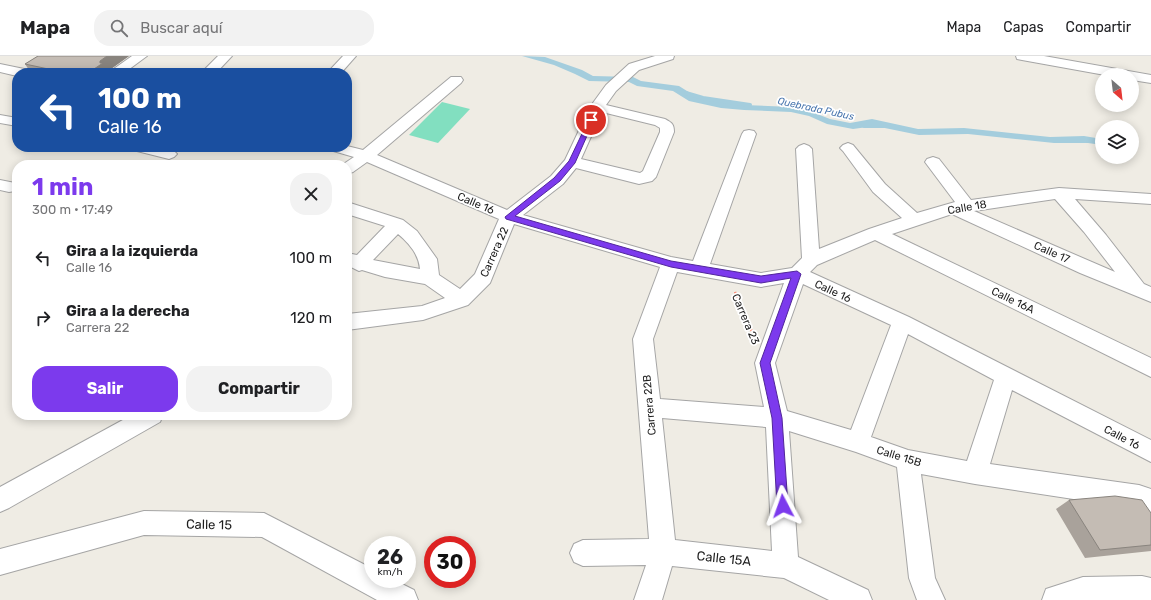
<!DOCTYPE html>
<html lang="es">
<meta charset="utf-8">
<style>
body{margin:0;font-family:Rubik,sans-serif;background:#f2f2f2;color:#202124;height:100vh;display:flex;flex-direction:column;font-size:15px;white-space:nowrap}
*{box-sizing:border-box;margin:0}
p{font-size:13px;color:#757577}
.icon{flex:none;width:22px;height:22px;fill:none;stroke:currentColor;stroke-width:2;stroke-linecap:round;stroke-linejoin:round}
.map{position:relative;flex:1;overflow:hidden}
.panel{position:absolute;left:12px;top:104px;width:340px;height:260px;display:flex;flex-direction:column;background:#fff;border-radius:16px;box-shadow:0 2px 10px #0003}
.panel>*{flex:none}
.hud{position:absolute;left:12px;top:12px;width:340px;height:84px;border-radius:16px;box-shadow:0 2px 10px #0003;background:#1a4fa0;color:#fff;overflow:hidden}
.needle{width:26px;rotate:152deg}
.buttons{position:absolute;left:1095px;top:12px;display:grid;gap:8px}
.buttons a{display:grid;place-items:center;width:44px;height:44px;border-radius:50%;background:#fff;box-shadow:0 2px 10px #0003;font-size:20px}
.speed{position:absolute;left:364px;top:480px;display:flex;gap:8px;font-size:20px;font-weight:700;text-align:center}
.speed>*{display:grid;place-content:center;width:52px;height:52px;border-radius:50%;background:#fff;box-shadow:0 2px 10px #0003;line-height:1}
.speed small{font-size:10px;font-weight:400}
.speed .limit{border:6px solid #d22;background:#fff;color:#111}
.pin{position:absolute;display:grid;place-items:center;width:34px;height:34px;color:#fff;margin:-17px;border:2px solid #fff;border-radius:50%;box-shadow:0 1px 4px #0007}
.me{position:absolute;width:44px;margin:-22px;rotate:356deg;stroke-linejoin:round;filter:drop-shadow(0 0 3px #0008)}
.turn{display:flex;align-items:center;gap:14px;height:84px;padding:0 20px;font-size:18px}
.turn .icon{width:52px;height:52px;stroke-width:2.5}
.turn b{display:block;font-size:28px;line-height:34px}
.round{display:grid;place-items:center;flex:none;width:42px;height:42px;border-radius:16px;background:#f2f2f2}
.headline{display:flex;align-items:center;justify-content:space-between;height:68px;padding:0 20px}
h1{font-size:24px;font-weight:700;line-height:30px;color:#7c3aed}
.button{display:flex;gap:8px;margin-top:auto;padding:8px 20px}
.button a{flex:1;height:46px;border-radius:16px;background:#7c3aed;color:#fff;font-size:16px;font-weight:700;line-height:46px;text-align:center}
.button a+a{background:#f2f2f2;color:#202124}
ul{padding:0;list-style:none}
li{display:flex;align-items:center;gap:12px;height:60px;padding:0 20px}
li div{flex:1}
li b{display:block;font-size:15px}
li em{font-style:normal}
header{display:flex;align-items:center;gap:24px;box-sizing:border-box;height:56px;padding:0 20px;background:#fff;border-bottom:1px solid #e0e0e0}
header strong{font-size:19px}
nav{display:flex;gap:22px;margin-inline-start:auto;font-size:14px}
.search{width:280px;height:36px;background:#f2f2f2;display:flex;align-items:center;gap:10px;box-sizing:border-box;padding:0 14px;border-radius:16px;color:#757577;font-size:15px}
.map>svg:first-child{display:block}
.pitch{fill:#82dfc0}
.water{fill:#a4cddd}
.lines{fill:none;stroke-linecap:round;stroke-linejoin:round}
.stream{stroke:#a4cddd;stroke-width:4}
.minor-casing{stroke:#a5a5a5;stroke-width:2}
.tertiary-casing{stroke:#a5a5a5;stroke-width:2}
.path{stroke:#fb806a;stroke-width:2.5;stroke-dasharray:2 2;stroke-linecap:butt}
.minor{fill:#fff;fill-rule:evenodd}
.tertiary{fill:#fff;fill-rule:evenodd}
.wall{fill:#a9a29b}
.shaded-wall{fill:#89847e}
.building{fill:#c4bcb4;stroke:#89847e}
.route{fill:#7c3aed;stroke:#51269a}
.labels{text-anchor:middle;stroke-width:3.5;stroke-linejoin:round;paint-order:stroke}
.far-water-label{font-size:10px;font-style:italic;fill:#4a77af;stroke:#fff}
.street-label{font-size:11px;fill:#1e1e1e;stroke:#fff}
.near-street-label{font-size:13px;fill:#1e1e1e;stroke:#fff}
</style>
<header>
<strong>Mapa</strong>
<div class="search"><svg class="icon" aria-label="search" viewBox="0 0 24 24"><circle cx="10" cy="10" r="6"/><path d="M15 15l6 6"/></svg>Buscar aquí</div>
<nav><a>Mapa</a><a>Capas</a><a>Compartir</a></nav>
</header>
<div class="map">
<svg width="1151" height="544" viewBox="0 0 1151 544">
<rect width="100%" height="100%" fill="#efece4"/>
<path class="pitch" d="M442 46 470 53 438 87 409 79Z"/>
<path class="water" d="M522 0 545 1 582 14 593 20 633 21 641 25 679 30 695 40 723 46 743 49 792 51 812 56 830 63 850 67 872 63 918 73 964 72 1050 81 1084 80 1102 83V89L1088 87H1054L968 78 919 79 875 70 853 73 827 68 809 60 791 56 744 54 721 52 689 45 673 35 637 30 629 26 589 25 575 18 554 9Z"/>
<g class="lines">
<path class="stream" d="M686 37 703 42 750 49
M864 70H884"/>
<g class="minor-casing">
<path id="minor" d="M132 0H147L124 17H108Z
M218 0H232L216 17H201Z
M343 0H356L341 17H327Z
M655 0H674L673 3 639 14 616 35 606 49 665 63C672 67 674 68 674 76L656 121 652 125 639 128 576 112 563 128 523 159 671 201 693 205 742 78 744 75 749 74 754 75 756 78 710 208 761 217 792 212 802 202 796 93 799 90 804 88 809 90 812 93 819 193 869 173 902 162 873 136 843 95 840 92 843 89 848 87 853 89 885 128 917 157 955 146 925 106 927 103 933 101 939 103 971 144 1059 132 1151 138V148L1075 143 1106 179 1144 228 1151 231V246L1080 217 952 158 892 178 1151 302V321L875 184 817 209 810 216 909 261 1151 384V406L1012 334 990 408 1139 429 1151 433V457L1139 453 975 428 921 418 935 522 945 544H917L909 522 897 411 856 396 789 375 798 501 868 534 872 544H829L784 522 672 510 662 544H634L646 509 583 510 574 506 570 497 574 488 583 484 649 483 633 283 660 211 514 168 490 227 468 249 423 264 347 274V258L422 250 445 242 425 228 385 221 362 214 359 215 347 209V197L357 199 385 170 347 158V146L403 164 417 175 437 203 439 219 460 233 475 218 499 163 367 106 353 116 347 118V109H342L354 101 330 94 327 91H347V90L363 94 451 21H461L463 24 461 27 377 99 507 154 551 120 565 104 590 51 606 29 629 8ZM602 56 655 69 660 72V76L643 115 640 117 581 103ZM1055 143 1084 176 1115 216 974 155ZM398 178C409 187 419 199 420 213L373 204ZM677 216 761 231 784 227 755 307 764 351 660 343 653 283ZM803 228 891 269 851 374 787 355 775 307ZM908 278 994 324 967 405 908 394 871 381ZM662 362 766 371 772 495 675 484Z
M1016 0H1044L1151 19V27L1132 24V19H1105L1022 4 1017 3Z
M0 8 29 14 31 17H17V20L0 16Z
M0 59 17 62V70L0 67Z
M130 91H159L174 95 177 98 174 101 169 103 133 94Z
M0 124 15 127 17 131 15 135 9 136 0 134Z
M132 359H163L160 366 9 452 0 456V431Z
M144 455 264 457 373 513V523H392L414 534 418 544H377L262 481 144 479 0 519V493Z"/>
</g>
<g class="tertiary-casing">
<path id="tertiary" d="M1142 520 1151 522V544H1042L1046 533 1083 521Z"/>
</g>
<path class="path" d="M735 236 754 281"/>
<use href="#minor" class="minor"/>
<use href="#tertiary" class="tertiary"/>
</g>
<path class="wall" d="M38 0H129L108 15 109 17H31L25 8Z
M1069 444 1151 457V495L1085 502 1056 453Z"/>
<path class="shaded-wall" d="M107 0H129L108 15 109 17H88L100 7V5Z"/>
<path class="building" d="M38 0H107L100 5V7H103L88 17H67L25 8Z
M1115 440 1142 444 1151 457V489L1100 494 1069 444Z"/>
<path class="route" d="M589 63 594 64 575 107 560 125 515 160 671 205 761 220 797 215 801 218 770 307 782 362 788 450 787 454 783 455 779 454 777 450 772 362 760 307 791 222 761 227 671 211 506 163 505 161 554 122 569 105Z"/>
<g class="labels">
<g class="far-water-label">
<text transform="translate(816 52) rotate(12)" y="4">Quebrada Pubus</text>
</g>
<g class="street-label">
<text transform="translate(476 147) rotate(23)" y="4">Calle 16</text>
<text transform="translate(967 151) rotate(-10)" y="4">Calle 18</text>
<text transform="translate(494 196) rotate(-66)" y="4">Carrera 22</text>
<text transform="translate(1052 196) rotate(24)" y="4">Calle 17</text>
<text transform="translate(833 235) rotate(25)" y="4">Calle 16</text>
<text transform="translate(1013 244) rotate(26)" y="4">Calle 16A</text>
<text transform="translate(746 263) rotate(67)" y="4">Carrera 23</text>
<text transform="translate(649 349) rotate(-95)" y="4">Carrera 22B</text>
<text transform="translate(1122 381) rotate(28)" y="4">Calle 16</text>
<text transform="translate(899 400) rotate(17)" y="4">Calle 15B</text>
</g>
<g class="near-street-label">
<text transform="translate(209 468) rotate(1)" y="5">Calle 15</text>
<text transform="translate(724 502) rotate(6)" y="5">Calle 15A</text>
</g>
</g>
</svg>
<div class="buttons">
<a><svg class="needle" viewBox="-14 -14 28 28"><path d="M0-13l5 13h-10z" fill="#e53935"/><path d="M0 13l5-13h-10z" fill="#757577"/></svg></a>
<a><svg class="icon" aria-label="layers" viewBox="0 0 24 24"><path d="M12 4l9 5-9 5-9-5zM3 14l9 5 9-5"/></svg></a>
</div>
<div class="speed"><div>26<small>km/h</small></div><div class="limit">30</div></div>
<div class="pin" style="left:591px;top:64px;background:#d93025"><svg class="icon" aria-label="arrive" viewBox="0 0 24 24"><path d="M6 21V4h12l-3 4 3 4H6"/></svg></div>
<svg class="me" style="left:783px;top:450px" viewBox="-20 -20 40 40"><path d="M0-17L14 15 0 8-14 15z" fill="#7c3aed" stroke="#fff" stroke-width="4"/></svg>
<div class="hud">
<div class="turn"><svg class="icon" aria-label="left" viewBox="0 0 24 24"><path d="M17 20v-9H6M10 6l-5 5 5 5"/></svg><div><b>100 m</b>Calle 16</div></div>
</div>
<section class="panel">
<div class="headline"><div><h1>1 min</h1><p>300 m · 17:49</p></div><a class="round"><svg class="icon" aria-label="close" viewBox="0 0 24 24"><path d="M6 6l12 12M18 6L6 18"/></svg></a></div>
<ul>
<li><svg class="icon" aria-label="left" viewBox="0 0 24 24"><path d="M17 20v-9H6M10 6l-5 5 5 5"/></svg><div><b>Gira a la izquierda</b><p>Calle 16</p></div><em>100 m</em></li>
<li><svg class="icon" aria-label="right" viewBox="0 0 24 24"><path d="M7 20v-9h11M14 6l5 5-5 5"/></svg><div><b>Gira a la derecha</b><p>Carrera 22</p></div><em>120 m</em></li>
</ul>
<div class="button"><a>Salir</a><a>Compartir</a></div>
</section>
</div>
